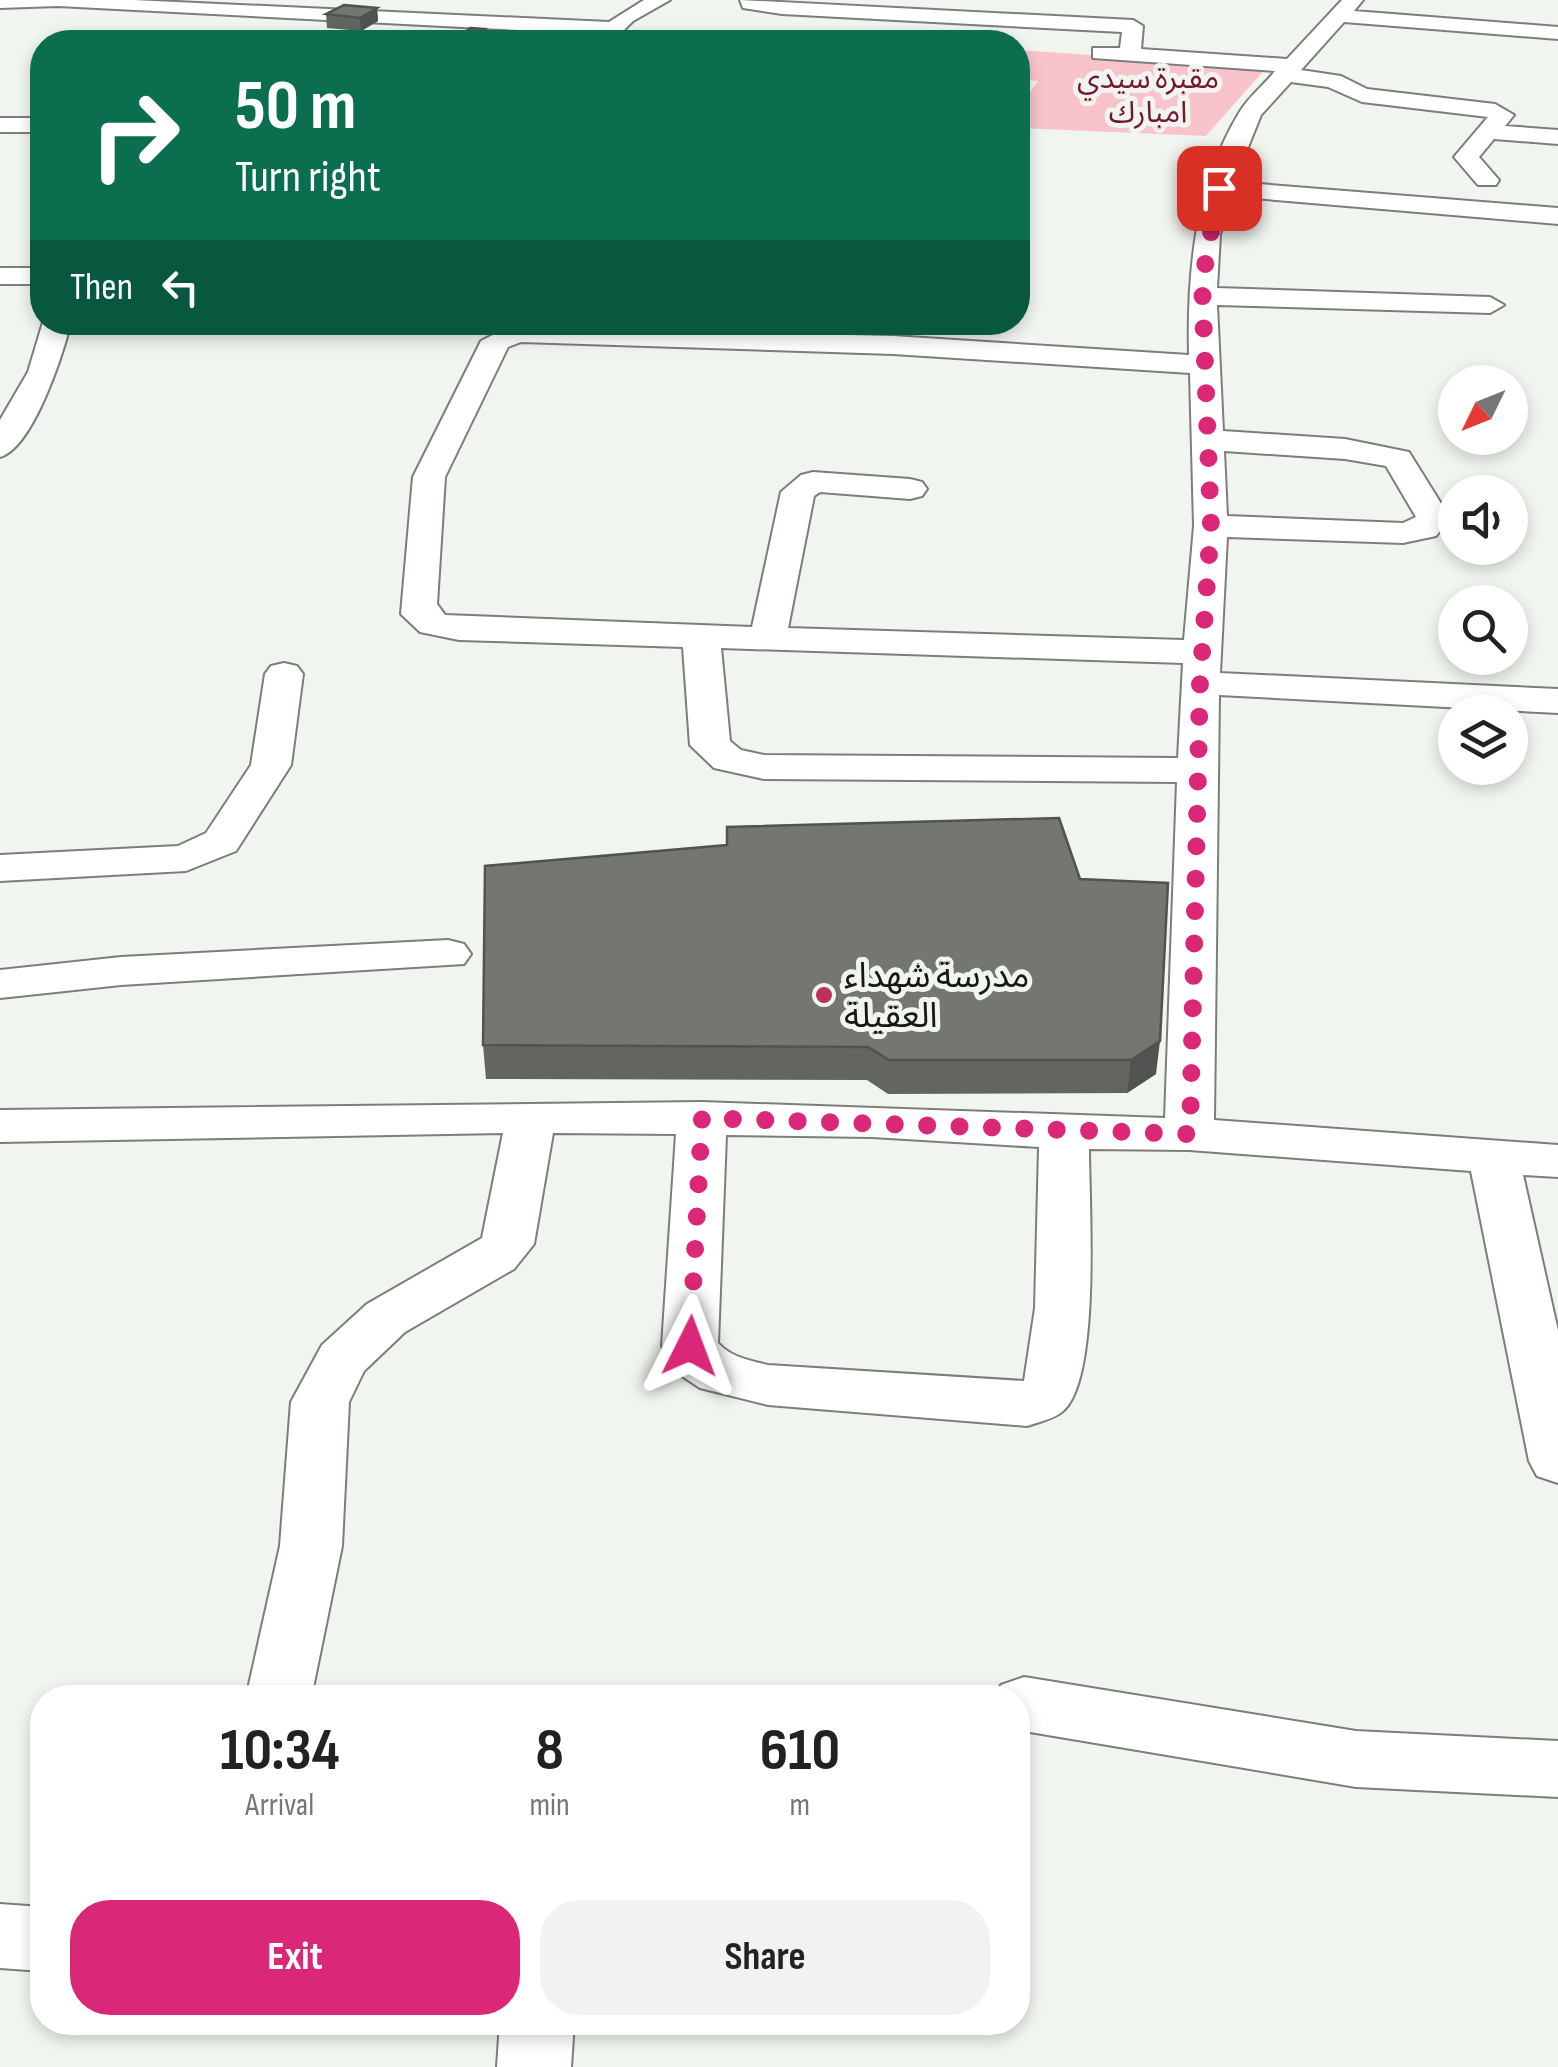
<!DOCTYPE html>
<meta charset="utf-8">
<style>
body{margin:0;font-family:"Sofia Sans Condensed","Noto Sans Arabic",sans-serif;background:#f2f2f2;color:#222;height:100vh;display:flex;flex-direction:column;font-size:38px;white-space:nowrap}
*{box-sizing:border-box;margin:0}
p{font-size:32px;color:#767676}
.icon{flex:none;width:55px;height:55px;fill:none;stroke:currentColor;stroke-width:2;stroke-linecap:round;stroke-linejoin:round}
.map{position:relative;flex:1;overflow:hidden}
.details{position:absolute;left:30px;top:1685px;width:1000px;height:350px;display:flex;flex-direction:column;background:#fff;border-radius:40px;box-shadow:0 5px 15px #0003}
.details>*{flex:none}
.banner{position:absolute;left:30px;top:30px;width:1000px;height:305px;border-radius:40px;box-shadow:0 5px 15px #0003;background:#0b6e4f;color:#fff;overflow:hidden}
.needle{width:65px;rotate:227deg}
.buttons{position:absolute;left:1438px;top:365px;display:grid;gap:20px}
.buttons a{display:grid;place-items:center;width:90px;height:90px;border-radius:50%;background:#fff;box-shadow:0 5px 15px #0003;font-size:50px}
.pin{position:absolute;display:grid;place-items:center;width:85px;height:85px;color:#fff;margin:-42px;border-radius:20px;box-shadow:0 5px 15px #0006}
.me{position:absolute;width:110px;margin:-55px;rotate:3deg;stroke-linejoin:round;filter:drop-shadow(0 0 8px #0008)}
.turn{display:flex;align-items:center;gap:35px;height:210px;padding:0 40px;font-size:45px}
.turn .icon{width:130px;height:130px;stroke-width:2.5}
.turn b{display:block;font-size:70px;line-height:85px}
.then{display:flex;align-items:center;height:95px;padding:0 40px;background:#0003;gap:20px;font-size:38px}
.eta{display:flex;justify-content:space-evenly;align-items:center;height:170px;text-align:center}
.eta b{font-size:60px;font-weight:700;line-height:70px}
.action{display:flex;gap:20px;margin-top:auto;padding:20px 40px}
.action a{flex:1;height:115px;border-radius:40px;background:#db2777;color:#fff;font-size:40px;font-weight:700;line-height:115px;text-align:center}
.action a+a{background:#f2f2f2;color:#222}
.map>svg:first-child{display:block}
.green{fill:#f9c3cc}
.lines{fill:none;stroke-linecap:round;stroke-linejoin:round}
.minor-casing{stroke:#7c7e7a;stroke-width:4}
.minor{fill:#fff;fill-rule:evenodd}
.wall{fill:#636561}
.shaded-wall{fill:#50534f}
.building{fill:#737671;stroke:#50534f;stroke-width:2.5}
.route{stroke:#db2777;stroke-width:18;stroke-dasharray:0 32.4}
.poi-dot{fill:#bd2f5c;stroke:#f1f5ef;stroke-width:4}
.labels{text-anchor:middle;stroke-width:10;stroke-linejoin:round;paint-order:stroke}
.far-park-label{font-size:30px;fill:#751535;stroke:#f1f5ef}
.poi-label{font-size:35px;fill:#171816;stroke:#f1f5ef;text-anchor:start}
</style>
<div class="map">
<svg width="1558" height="2067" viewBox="0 0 1558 2067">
<rect width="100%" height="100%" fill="#f1f5ef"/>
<path class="green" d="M1018 50 1267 67 1206 136 1018 128V109L1038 81 1018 79Z"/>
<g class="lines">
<g class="minor-casing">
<path id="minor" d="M0 0H133L609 22 644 0H670L633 21 612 42H590L597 34 58 6 0 8Z
M740 0 1133 20 1143 26 1141 49 1287 59 1342 0H1363L1354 11 1558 27V39L1344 22 1301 70 1341 76 1367 89 1495 104 1514 115 1505 126 1558 130V144L1494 139 1479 157 1499 180 1496 185H1478L1454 157 1488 117 1362 102 1328 87 1291 82 1261 115 1234 182 1558 208V224L1230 196 1220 235 1217 288 1490 297 1504 305 1490 313 1217 305 1223 431 1345 439 1409 452 1450 518 1436 536 1403 543 1227 537 1220 673 1558 689V713L1219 695 1214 1120 1558 1145V1177L1523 1175 1558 1331V1483L1537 1476 1529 1461 1471 1171 1189 1150 1089 1149C1089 1202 1101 1378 1063 1411 1054 1419 1039 1422 1027 1426L768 1405 700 1388 682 1376 662 1346 676 1134 553 1133 534 1244 514 1269 405 1332 364 1371 349 1402 342 1546 311 1698H246L280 1546 291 1402 322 1345 367 1304 482 1238 503 1133 0 1142V1110L702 1102 1165 1118 1177 782 764 779 714 768 690 745 683 647 459 640 420 632 401 614 413 477 481 341 508 327 893 336 1189 355C1187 272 1195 186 1239 113 1248 97 1264 85 1275 71L1093 58V48H1120L1122 32 782 14 743 8ZM521 342 893 354 1190 373 1194 526 1184 640 788 628 814 496 820 492 910 499 922 496 927 489 922 482 910 479 813 472 801 475 781 492 752 627 445 615 437 604 445 477 508 347ZM1224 451 1345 459 1386 466 1416 517 1403 523 1227 516ZM721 648 1183 663 1178 758 764 755 741 750 730 741ZM726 1135 872 1137 1039 1147 1035 1308 1024 1381 768 1365C749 1360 732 1358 718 1343Z
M0 118H42V132H0Z
M0 268H42V284H0Z
M43 322H71C63 354 33 448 0 457V420L28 372Z
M284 663 297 666 303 674 291 765 236 851 186 871 0 881V855L178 846 206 833 251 765 265 674 271 666Z
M448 940 464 944 471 954 464 964 121 985 0 998V970L121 957Z
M1024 1677 1356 1731 1558 1741V1797L1356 1787 1024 1731 1018 1729V1698H995L1001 1685Z
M0 1904 42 1907V1971L0 1968Z
M500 2022H574L571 2067H497Z"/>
</g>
<use href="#minor" class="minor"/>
</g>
<path class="wall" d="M377 8 378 21 361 31 327 28 326 14Z
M462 35 485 36 478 42H462Z
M1080 879 1156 1074 1127 1093 888 1094 867 1080 486 1079 483 1045Z"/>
<path class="shaded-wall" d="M377 8 378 21 361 31 360 18Z
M485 29V36L477 42V36Z
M1160 1041 1156 1074 1127 1093 1131 1060Z"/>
<path class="building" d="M344 5 377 8 360 18 326 14Z
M470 28 485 29 477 36 462 35Z
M1059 818 1080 879 1168 883 1160 1041 1131 1060H889L868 1047 483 1045 485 866 727 845V827Z"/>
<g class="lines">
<path class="route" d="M690 1346 702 1118 1190 1134 1200 683 1211 526 1202 282 1219 188"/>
</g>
<circle class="poi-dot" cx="824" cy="995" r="10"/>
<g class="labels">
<g class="far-park-label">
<text x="1148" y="88">مقبرة سيدي<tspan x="1148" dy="34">امبارك</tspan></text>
</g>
<g class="poi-label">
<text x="844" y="987">مدرسة شهداء<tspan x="844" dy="40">العقيلة</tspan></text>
</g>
</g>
</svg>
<div class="buttons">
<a><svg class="needle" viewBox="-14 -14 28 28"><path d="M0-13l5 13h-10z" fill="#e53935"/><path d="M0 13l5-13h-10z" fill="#767676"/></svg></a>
<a><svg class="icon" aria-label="sound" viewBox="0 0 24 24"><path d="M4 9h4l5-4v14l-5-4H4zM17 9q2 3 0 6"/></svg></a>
<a><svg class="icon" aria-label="search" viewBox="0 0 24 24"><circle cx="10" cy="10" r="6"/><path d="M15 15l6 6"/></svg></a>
<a><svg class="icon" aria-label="layers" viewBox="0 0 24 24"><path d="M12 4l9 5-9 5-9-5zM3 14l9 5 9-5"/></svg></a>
</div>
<div class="pin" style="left:1219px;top:188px;background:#d93025"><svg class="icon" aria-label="arrive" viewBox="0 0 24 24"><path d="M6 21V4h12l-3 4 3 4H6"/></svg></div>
<svg class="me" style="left:690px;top:1346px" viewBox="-20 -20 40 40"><path d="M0-17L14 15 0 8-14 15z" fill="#db2777" stroke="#fff" stroke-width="4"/></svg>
<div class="banner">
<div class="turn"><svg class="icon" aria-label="right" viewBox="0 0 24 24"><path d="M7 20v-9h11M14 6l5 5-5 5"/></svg><div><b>50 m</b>Turn right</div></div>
<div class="then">Then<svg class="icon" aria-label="left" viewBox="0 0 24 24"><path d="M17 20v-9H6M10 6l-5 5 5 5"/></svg></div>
</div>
<section class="details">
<div class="eta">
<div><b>10:34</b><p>Arrival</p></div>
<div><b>8</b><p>min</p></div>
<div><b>610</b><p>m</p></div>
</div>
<div class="action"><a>Exit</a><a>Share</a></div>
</section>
</div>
